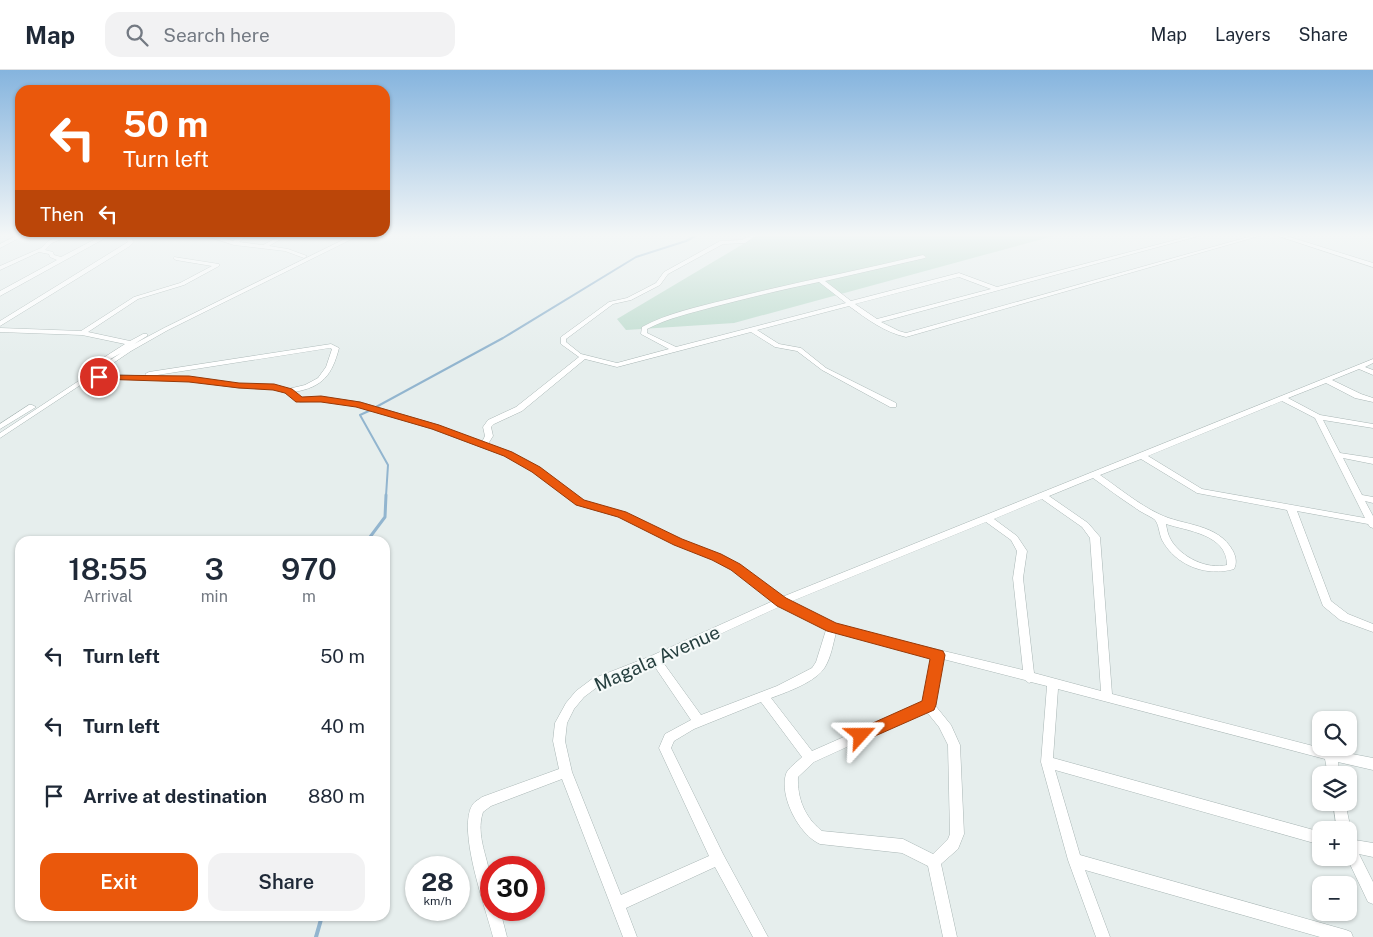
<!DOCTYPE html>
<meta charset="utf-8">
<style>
body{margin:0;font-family:"Public Sans",sans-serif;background:#f2f2f3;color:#1f2937;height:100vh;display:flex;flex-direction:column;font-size:19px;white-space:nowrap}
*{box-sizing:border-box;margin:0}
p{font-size:16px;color:#747a83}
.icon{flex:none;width:28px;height:28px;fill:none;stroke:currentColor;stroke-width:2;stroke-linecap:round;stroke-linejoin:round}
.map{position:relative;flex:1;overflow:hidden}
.details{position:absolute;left:15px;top:466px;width:375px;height:385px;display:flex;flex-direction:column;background:#fff;border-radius:15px;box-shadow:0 1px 4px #0004}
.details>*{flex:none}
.guide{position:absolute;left:15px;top:15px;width:375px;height:152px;border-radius:15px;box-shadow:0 1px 4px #0004;background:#ea580c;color:#fff;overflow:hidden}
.tools{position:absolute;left:1312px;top:641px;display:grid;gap:10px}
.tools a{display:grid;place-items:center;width:45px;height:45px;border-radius:10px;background:#fff;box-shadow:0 1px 4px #0004;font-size:25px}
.speed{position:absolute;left:405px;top:786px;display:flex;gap:10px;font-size:25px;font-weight:700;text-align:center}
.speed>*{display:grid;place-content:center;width:65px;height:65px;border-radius:50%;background:#fff;box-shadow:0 1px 4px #0004;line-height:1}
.speed small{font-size:12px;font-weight:400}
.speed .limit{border:8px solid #d22;background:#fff;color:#111}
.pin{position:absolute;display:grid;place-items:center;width:42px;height:42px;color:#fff;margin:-21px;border:2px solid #fff;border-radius:50%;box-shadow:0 1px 5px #0007}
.me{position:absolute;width:55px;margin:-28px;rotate:66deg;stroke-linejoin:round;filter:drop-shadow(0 0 4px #0008)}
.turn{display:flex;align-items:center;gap:18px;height:105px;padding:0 25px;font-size:22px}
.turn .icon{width:65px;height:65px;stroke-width:2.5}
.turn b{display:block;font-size:35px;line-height:42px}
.then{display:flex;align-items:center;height:48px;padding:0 25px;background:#0003;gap:10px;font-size:19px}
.eta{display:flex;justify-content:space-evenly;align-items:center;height:85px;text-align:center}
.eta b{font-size:30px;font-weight:600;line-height:35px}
.primary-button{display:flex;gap:10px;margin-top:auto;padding:10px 25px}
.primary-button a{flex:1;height:58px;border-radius:15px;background:#ea580c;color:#fff;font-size:20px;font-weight:600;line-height:58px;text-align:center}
.primary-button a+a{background:#f2f2f3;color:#1f2937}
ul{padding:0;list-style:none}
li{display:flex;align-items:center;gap:15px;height:70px;padding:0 25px}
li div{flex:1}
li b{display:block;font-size:19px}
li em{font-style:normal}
header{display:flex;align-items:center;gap:30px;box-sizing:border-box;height:70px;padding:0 25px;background:#fff;border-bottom:1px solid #e0e1e3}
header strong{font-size:24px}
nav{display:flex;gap:28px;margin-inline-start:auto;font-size:18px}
.search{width:350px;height:45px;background:#f2f2f3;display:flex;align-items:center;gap:12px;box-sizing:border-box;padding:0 18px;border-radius:15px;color:#747a83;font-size:19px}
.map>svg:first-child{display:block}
.green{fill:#c0ddd0}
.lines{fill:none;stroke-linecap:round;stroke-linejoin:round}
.stream-far2{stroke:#92b5cf;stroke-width:2}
.stream-far1{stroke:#92b5cf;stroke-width:3}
.stream{stroke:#92b5cf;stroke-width:4}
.street-casing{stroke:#a9b6b5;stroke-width:1}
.street{fill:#fff;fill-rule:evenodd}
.route{fill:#ea580c;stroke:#983908}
.labels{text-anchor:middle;stroke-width:4;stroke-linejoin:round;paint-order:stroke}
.near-street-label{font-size:19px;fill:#263f3f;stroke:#f6faf9}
</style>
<header>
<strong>Map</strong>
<div class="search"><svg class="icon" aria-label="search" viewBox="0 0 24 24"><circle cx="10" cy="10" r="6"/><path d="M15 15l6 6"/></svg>Search here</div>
<nav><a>Map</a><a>Layers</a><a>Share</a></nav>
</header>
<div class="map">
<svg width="1373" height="867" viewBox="0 0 1373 867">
<rect width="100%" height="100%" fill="#e6eeed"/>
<path class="green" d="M760 164H1061L734 253 626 260 617 249Z"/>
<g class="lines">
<path class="stream-far2" d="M376 337 503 268 636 187 686 171 699 164
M371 340 360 345 388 395 386 426"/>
<path class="stream-far1" d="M367 471 385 447 386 425"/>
<path class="stream" d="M316 867 322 846"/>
<g class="street-casing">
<path id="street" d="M20 164H27L0 178V174Z
M66 164H73L52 173 45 180 53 182 54 185 61 187 105 164H136L129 166 134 172 130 176 0 256V251L128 172 125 166H109L0 226V221L57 190 50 187 49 184 39 182 0 200V196L41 178 48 171Z
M200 164H208L233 171 243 164H248L239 172 263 175 284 164H289L269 176 288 179 307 186 304 188 285 181 234 175Z
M355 164H362L168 260 131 281 97 304 147 306 145 304 149 302 331 274 339 278C332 305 323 317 294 322L302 328 321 327 360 332 438 355 482 372 485 366 483 357 488 350 516 337 579 287 561 274V267L609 232 627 228 656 213 664 202 720 171 742 170 753 164H759L745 173 723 174 668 204 660 215 631 230 613 234 566 269V272L581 284 617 293 669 279 641 264 642 257C668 243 697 237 725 230 791 213 857 201 923 185L926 187 925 188 825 211 851 231 959 203 997 217 1198 164H1206L881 252 899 261 906 263 1259 164H1266L906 267C884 262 867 249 849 236L757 260 779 274 801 278 826 298 896 333V337H890L822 300 797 281 775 277 751 262 617 297 585 289 522 341 494 354 491 357 493 366 488 374 511 382 539 398 583 431 625 443 671 466 719 485 739 495 782 527 1373 289V293L1365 297 1373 300V305L1359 299 1332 310 1361 324 1373 328V332L1355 328 1326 313 1288 328 1320 345 1373 354V358L1323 350 1340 383 1373 388V394L1343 388 1362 425 1373 427V433L1365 431 1373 446V458L1370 457 1368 454 1297 441 1331 531 1348 544 1373 554V562L1340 550 1323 536 1287 440 1197 423 1141 389 1100 405C1119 418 1138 434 1159 444 1183 456 1218 453 1233 481 1236 487 1237 493 1234 499 1207 507 1176 496 1162 470 1159 464 1159 453 1154 449 1148 445 1140 442 1134 437 1120 428 1107 418 1093 408L1049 426 1088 453 1100 467 1112 624 1321 678 1373 688V700L1338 692 1340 705H1328L1325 689 1058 619 1053 688 1321 762V775L1055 700 1080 785 1346 860 1351 862 1353 867H1320L1085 800 1110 867H1096L1068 790 1041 692 1047 616 1031 612 1029 613 1025 610 943 589 934 634 951 655 960 675 964 764 958 779 941 794 957 867H943L928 796 902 783 820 774C799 765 779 726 786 704 788 698 797 692 802 687L761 632 694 659 674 671 671 678 723 784 768 867H753L715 797 626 838 637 867H623L562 709 491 736 483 742C475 766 489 789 491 812 492 821 491 831 491 840H500L507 867H493C486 839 456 758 473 734 475 731 480 729 482 727L559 699 553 671 555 653 566 633 576 621 592 609 651 586 773 531 733 499 713 489 665 470 619 447 577 435 533 402 505 386 432 359 356 336 321 331 300 332 285 323 273 319 239 318 189 311 91 308 0 368V363L121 283 94 298 92 299 89 297 125 274 82 265 0 262V258L81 261 134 227 180 213 212 196 176 190 173 188 174 187 219 194V196L184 215 138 229 88 262 130 271 143 264H147V266L134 274 164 258ZM959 207 991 219 877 249 855 234ZM819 212 846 233 676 277 647 263V259C668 248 691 243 713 237 748 228 784 219 819 212ZM330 278 332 279 326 297 318 308 305 315 288 319 273 315 239 314 189 307 151 306ZM1282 331 1315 348 1365 448 1202 419 1148 386ZM1042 429 1082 457 1090 468 1101 621 1034 603 1023 508 1027 481 1017 466 994 449ZM986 452 1011 470 1017 481 1013 508 1023 600 835 555 790 532ZM1166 454C1187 461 1227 464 1227 495 1207 500 1181 487 1171 470 1168 465 1167 460 1166 454ZM781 536 826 560 816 592 812 598 777 616 701 645 662 591ZM836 563 932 587 923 632 812 681 771 628C787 622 816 612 825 597 831 587 833 574 836 563ZM653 594 691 650 665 664 659 678 709 786 621 825 572 702 565 671 567 653 574 639 584 627 600 615ZM926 641 939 657 948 675 950 764 948 769 933 784 903 769 822 761C805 748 797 728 798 707L814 692Z
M1272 164H1280L1373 193V197Z
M29 335H32L36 337 0 359V354Z
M1333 732H1345L1351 760 1349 764V760H1337Z
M1349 769 1373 773V787L1359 784 1373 812V834L1368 832 1347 788H1349Z"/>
</g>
<use href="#street" class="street"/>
</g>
<linearGradient id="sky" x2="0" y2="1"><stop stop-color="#85b4de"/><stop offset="0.58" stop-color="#f4f7f7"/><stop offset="1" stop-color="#f4f7f7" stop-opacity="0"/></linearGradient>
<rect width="1373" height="285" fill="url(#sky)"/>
<path class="route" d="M96 305 189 306 239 313 274 314 292 319 302 327 321 326 360 332 439 355 512 382 540 397 584 430 626 442 682 469 721 484 740 494 786 528 836 553 943 581 945 585 936 635 934 640 866 670 861 672 855 670 853 665 855 661 922 631 930 589 827 561 777 536 731 500 712 490 674 475 618 447 576 435 532 402 504 386 432 359 356 337 321 332H296L285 323 273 320 239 318 189 312 99 309 95 307Z"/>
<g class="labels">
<g class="near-street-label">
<text transform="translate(657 588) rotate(-24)" y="7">Magala Avenue</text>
</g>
</g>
</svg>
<div class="tools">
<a><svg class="icon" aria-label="search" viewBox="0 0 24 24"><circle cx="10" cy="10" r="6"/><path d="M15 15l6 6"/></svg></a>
<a><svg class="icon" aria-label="layers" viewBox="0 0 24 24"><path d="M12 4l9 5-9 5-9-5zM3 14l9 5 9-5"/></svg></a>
<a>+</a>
<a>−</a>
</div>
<div class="speed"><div>28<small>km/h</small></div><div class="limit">30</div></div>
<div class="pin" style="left:99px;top:307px;background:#d93025"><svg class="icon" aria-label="arrive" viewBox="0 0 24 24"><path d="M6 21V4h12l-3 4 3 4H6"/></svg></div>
<svg class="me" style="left:861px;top:665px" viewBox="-20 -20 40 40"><path d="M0-17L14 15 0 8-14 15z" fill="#ea580c" stroke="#fff" stroke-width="4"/></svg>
<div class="guide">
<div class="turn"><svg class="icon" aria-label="left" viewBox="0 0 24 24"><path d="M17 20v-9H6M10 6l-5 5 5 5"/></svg><div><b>50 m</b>Turn left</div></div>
<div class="then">Then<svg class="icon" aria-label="left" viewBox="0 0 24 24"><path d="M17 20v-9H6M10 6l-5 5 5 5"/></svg></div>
</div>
<section class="details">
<div class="eta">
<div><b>18:55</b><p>Arrival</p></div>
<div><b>3</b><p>min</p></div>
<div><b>970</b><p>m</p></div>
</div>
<ul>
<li><svg class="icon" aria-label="left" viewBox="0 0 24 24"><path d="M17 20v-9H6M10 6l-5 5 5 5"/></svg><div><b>Turn left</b></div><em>50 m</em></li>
<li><svg class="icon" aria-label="left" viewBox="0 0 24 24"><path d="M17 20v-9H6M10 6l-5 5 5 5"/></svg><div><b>Turn left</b></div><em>40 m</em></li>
<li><svg class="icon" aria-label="arrive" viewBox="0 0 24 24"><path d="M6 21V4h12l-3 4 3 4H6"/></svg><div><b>Arrive at destination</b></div><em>880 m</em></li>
</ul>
<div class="primary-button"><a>Exit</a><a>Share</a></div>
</section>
</div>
